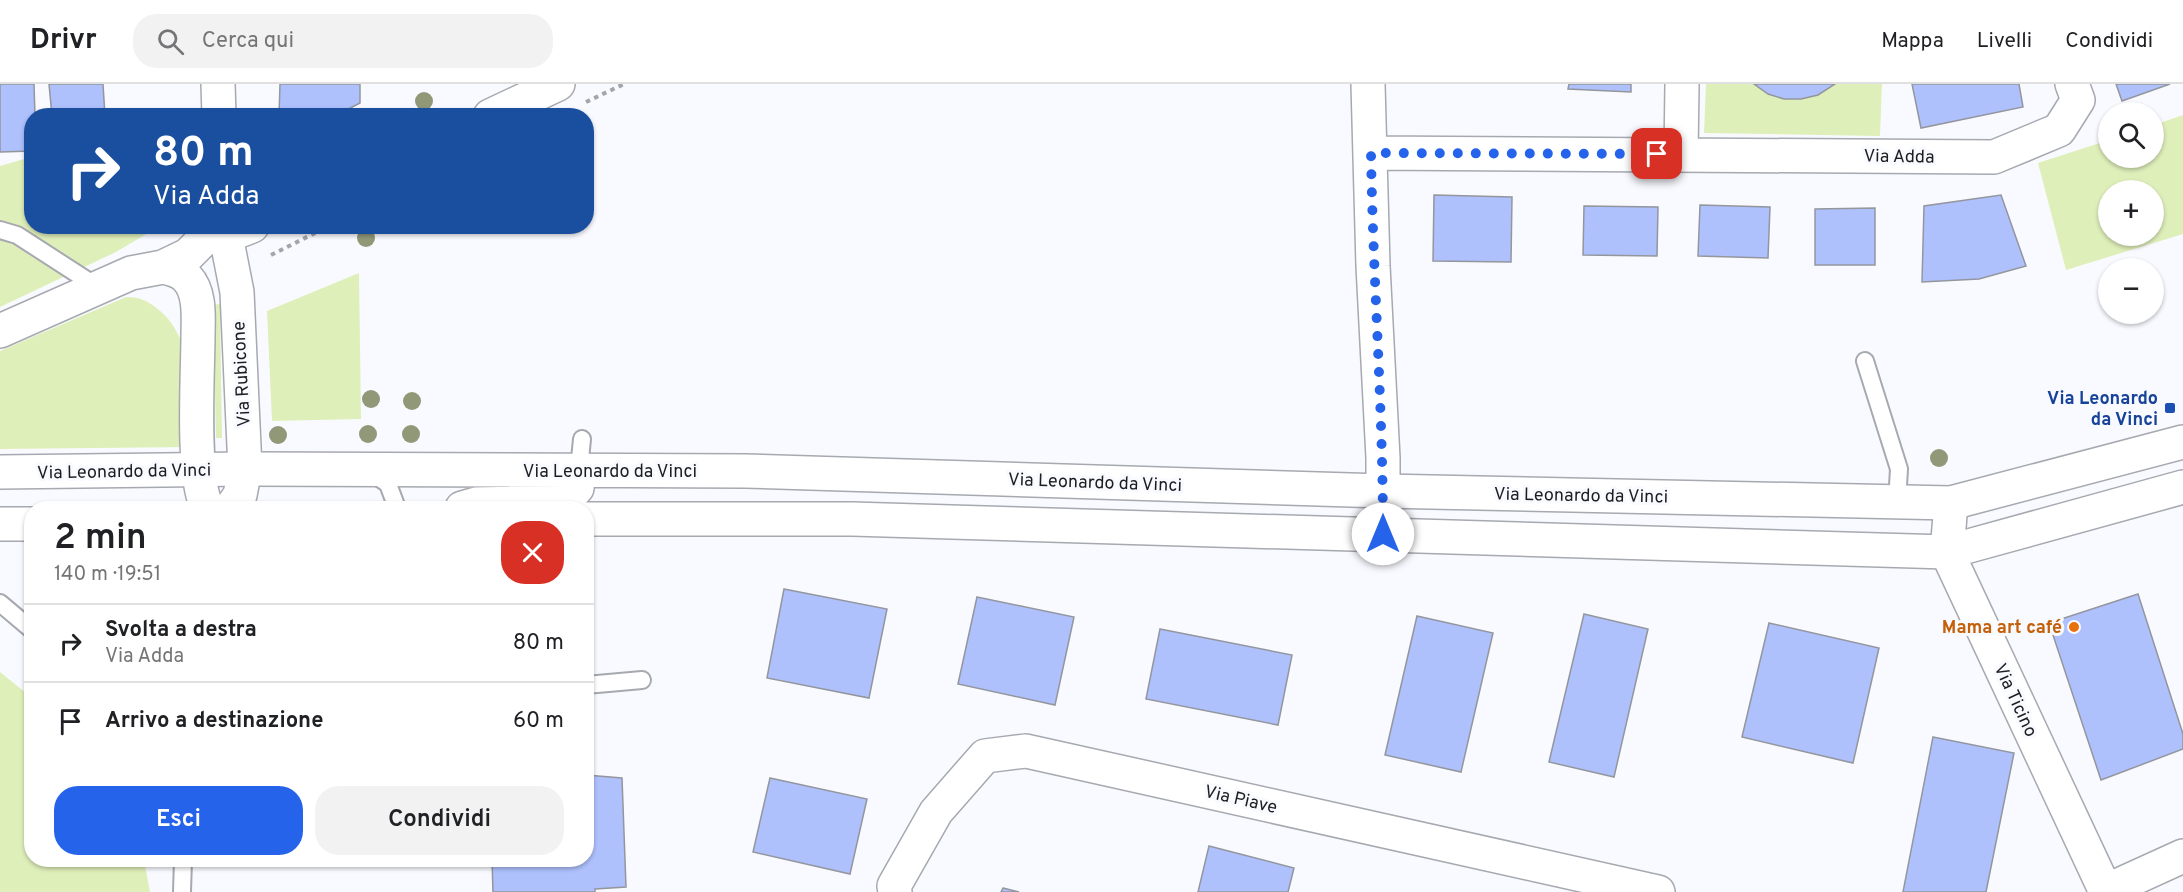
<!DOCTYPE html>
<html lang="it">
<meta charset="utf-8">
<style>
body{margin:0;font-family:Overpass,sans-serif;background:#f2f2f2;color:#202124;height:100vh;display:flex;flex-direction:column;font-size:22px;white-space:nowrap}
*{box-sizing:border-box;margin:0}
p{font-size:20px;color:#757577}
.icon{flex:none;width:33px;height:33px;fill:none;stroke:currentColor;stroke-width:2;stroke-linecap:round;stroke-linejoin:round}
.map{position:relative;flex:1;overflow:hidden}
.sheet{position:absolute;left:24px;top:417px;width:570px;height:366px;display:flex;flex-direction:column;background:#fff;border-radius:24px;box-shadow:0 2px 4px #0004}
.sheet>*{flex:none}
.hud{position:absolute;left:24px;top:24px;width:570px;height:126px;border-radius:24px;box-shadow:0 2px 4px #0004;background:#1a4fa0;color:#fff;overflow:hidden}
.fabs{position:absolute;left:2098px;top:18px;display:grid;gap:12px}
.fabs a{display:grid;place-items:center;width:66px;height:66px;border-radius:50%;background:#fff;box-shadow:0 2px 4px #0004;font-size:30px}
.pin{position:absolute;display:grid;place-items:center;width:51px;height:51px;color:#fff;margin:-26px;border-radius:12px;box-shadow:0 3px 9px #0006}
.me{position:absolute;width:66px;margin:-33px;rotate:0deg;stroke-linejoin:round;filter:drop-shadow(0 0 4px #0008)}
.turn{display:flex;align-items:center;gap:21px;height:126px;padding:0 30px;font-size:27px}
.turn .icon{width:78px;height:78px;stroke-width:2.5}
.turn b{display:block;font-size:42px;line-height:51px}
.round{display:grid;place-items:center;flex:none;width:63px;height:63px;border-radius:24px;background:#f2f2f2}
.summary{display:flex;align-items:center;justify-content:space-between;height:102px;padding:0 30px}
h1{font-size:36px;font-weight:600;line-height:45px}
.button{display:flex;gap:12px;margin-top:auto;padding:12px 30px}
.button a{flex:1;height:69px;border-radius:24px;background:#2563eb;color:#fff;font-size:24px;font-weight:600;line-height:69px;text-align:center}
.button a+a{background:#f2f2f2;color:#202124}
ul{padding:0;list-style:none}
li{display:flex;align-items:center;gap:18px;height:78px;padding:0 30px;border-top:2px solid #e0e0e0}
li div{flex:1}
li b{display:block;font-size:22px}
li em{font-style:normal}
header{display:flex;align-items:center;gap:36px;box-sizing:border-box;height:84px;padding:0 30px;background:#fff;border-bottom:2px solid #e0e0e0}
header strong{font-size:28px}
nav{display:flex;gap:33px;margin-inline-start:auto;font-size:21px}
.search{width:420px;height:54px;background:#f2f2f2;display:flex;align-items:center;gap:15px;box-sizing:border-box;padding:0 21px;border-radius:24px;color:#757577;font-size:22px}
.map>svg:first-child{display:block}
.green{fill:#dfefba;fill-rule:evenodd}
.building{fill:#aec1fd;stroke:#93969d;stroke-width:1.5}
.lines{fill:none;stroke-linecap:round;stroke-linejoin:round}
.lane-casing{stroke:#a6a9b0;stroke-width:20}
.street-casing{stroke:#a6a9b0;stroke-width:36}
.secondary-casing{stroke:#a6a9b0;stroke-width:36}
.path{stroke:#a4a5aa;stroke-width:4;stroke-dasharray:4.5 4.5;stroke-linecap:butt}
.lane{stroke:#fff;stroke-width:16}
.street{stroke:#fff;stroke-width:33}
.secondary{stroke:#fff;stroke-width:33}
.tree{fill:#909878}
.route{stroke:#2563eb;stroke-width:10;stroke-dasharray:0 18}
.transit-dot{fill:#1a4fb4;stroke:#f9faff;stroke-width:2}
.food-dot{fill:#e8710a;stroke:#f9faff;stroke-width:2}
.labels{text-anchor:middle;stroke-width:6;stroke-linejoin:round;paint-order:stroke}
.street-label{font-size:18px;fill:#1c1d20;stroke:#f9faff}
.transit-label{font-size:18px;font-weight:bold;fill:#164399;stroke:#f9faff;text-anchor:end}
.food-label{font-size:18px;font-weight:bold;fill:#c56008;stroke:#f9faff;text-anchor:end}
</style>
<header>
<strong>Drivr</strong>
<div class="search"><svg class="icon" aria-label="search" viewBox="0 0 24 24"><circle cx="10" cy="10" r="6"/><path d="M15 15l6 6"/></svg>Cerca qui</div>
<nav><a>Mappa</a><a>Livelli</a><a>Condividi</a></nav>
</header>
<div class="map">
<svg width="2183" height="808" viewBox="0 0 2183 808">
<rect width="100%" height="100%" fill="#f9faff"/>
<path class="green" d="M1706 0H1882L1880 52 1704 49Z
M2183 31V150L2066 186 2038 79 2109 56V74H2154V41ZM2109 106H2154V152H2109Z
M31 73 32 142 158 143 116 168 0 223V82Z
M359 189 361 335 272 337 267 227Z
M126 213C141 213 148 217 159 226 198 258 188 318 189 363L0 365V267Z
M220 220 222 354H216L213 221Z
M0 588 31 613 32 776H144L150 808H0Z"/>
<path class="building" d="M0 0H34L35 32H32V67L0 68Z
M49 0H103L105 32H52Z
M280 0H360V19L335 32H279Z
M1569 0H1631V8L1568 5Z
M1754 0H1835L1818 11 1801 15H1784L1768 10Z
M1912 0H2019L2023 23 1921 44Z
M2116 0H2170L2122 17Z
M1434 111 1512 113 1511 178 1433 177Z
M2001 111 2026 182 1979 195 1922 198 1924 122Z
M1700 121 1770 123 1768 174 1698 172Z
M1584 122 1658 123 1657 172 1583 171Z
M1875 124V181H1815V125Z
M784 505 887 525 869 614 767 594Z
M2138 510 2183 650V665L2101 696 2049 539Z
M977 513 1074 533 1055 621 958 600Z
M1584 530 1648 545 1614 693 1549 678Z
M1417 532 1493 549 1461 688 1385 671Z
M1769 539 1879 564 1853 679 1742 653Z
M1160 545 1292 571 1278 641 1146 615Z
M1933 653 2014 669 1986 808H1903Z
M586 691 622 694 626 803 595 805V808H493L492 776H586Z
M770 694 867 715 850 790 753 768Z
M1209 762 1294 784 1288 808H1198Z
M1003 804 1019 808H1001Z"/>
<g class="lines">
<g class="lane-casing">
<path id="lane" d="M0 146 17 151 99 204
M1865 277 1899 385 1897 418
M579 386 582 355
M372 389 388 400 397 424
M0 519 32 546
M586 601 642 596
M182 808 183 776"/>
</g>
<g class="street-casing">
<path id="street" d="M218 0 219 32
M1368 0 1373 182 1383 374V450
M490 32 558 0
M1371 69 1994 73 2059 46 2078 16 2072 0
M1681 70 1682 0
M224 142 237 208 245 385 240 411 231 424
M226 152 252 142
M163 183C172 185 181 187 187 194 201 209 198 234 198 252 198 288 191 398 208 424
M0 247 131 189 163 183 188 171 217 142
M1951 419 1947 468 2106 808
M2106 807 2183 772
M895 808 894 802 936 728 985 672 1026 667 1658 808"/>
</g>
<g class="secondary-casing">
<path id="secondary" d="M0 388 245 385 745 387 1383 407 1951 419 2183 358
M462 424 476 420 563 418 577 404 579 386
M586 435H852L1947 468 2183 403
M0 440H32"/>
</g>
<path class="path" d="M586 18 624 0
M271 171 329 142"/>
<use href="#lane" class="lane"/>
<use href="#street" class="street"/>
<use href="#secondary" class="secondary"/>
</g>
<g class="tree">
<circle cx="424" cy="17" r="9"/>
<circle cx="366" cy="154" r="9"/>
<circle cx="371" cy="315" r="9"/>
<circle cx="412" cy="317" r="9"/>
<circle cx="368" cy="350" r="9"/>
<circle cx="411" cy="350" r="9"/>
<circle cx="278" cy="351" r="9"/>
<circle cx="1939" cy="374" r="9"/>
</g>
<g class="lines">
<path class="route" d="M1383 450C1383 323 1373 196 1371 69L1657 70"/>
</g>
<rect class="transit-dot" x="2164" y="318" width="12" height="12" rx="3"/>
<circle class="food-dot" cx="2074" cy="543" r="6"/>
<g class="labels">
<g class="street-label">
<text transform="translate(1899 72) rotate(1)" y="6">Via Adda</text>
<text transform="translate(241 290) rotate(-93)" y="6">Via Rubicone</text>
<text transform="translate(124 387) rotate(-1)" y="6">Via Leonardo da Vinci</text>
<text x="610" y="393">Via Leonardo da Vinci</text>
<text transform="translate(1095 398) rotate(2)" y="6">Via Leonardo da Vinci</text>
<text transform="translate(1581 411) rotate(1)" y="6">Via Leonardo da Vinci</text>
<text transform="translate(2016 616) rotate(65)" y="6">Via Ticino</text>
<text transform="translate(1241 715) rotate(13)" y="6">Via Piave</text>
</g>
<g class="transit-label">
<text x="2158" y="320">Via Leonardo<tspan x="2158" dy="21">da Vinci</tspan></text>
</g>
<g class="food-label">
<text x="2062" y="549">Mama art café</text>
</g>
</g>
</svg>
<div class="fabs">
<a><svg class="icon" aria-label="search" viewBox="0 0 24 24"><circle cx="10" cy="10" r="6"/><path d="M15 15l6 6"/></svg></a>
<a>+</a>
<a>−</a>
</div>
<div class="pin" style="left:1657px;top:70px;background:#d93025"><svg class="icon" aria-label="arrive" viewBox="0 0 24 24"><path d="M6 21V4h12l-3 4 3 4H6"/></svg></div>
<svg class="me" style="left:1383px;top:450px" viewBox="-20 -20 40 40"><circle r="19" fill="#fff"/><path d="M0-13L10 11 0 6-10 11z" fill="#2563eb"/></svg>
<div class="hud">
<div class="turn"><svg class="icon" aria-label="right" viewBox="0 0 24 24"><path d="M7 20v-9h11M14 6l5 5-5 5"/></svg><div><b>80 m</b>Via Adda</div></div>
</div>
<section class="sheet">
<div class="summary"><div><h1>2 min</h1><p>140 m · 19:51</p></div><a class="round" style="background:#d93025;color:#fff"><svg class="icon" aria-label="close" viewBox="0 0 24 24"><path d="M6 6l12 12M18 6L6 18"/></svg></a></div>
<ul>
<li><svg class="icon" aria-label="right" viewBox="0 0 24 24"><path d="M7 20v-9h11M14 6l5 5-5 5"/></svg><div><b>Svolta a destra</b><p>Via Adda</p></div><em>80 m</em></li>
<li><svg class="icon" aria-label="arrive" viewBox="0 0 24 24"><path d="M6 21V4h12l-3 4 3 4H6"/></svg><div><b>Arrivo a destinazione</b></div><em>60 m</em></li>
</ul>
<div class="button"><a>Esci</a><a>Condividi</a></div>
</section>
</div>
